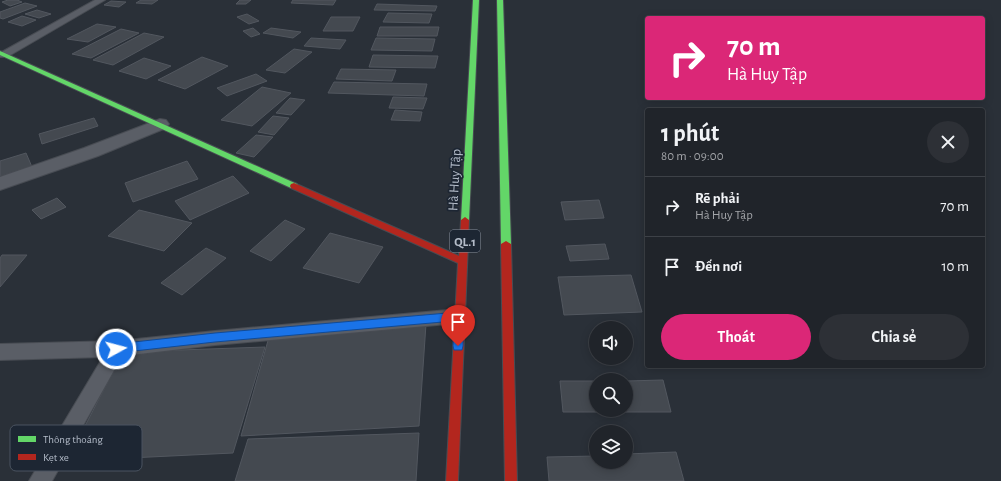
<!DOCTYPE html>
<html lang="vi">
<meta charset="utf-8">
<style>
body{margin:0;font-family:"Alegreya Sans",sans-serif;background:#2d3036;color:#f1f3f6;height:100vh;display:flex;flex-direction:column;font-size:15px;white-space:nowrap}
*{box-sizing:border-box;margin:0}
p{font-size:13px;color:#a2a4a8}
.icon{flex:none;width:22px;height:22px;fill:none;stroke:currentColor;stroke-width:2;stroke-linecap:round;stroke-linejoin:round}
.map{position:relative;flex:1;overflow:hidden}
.panel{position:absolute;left:645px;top:108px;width:340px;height:260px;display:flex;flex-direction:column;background:#20242a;border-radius:4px;box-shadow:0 2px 10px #0003,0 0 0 1px #3d4147}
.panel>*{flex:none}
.top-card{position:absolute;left:645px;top:16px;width:340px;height:84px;border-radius:4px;box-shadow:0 2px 10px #0003,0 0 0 1px #3d4147;background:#db2777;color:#fff;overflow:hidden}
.fabs{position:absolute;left:589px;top:321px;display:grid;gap:8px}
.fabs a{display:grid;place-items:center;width:44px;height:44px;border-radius:50%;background:#20242a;box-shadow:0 2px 10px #0003,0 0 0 1px #3d4147;font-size:20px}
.pin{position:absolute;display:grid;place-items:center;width:34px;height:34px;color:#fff;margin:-41px -17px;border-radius:50% 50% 50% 0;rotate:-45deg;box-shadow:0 0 4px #0007}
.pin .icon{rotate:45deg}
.me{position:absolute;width:44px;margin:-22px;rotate:83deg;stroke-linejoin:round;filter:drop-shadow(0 0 3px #0008)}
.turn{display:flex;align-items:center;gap:14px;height:84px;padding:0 16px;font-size:18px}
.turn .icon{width:52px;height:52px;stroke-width:2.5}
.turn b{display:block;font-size:28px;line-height:34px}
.round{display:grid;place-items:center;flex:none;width:42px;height:42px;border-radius:21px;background:#2d3036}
.headline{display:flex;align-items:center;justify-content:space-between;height:68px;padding:0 16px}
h1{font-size:24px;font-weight:600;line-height:30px}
.primary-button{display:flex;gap:8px;margin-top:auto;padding:8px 16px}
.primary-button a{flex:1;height:46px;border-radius:24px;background:#db2777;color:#fff;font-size:16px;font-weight:600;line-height:46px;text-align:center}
.primary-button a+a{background:#2d3036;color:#f1f3f6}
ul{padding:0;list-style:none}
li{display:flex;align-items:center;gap:12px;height:60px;padding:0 16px;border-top:1px solid #3d4147}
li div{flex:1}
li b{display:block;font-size:15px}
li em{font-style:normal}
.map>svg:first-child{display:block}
.building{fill:#444950;stroke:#52575f}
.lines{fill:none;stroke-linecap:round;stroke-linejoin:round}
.lane-casing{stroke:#484c53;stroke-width:2}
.street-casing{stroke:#484c53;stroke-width:2}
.fast-casing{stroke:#484c53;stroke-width:2}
.jam-casing{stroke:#484c53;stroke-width:2}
.lane{fill:#5a5e66;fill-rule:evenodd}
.street{fill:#5a5e66;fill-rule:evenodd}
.fast{fill:#63d668;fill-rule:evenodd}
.jam{fill:#b3261e;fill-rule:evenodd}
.route{fill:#1a73e8;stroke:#114b97}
.labels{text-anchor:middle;stroke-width:3.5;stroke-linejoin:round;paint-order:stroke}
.shield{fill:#1d2633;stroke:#878f9c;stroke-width:1}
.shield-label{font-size:13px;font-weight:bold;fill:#b4bcc9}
.street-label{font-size:14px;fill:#b4bcc9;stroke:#1d2633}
.key{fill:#1d2633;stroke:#4a5360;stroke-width:1}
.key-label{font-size:11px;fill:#b4bcc9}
</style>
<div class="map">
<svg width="1001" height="481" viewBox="0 0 1001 481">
<rect width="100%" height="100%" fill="#2a3038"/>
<path class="building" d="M8 0H17L22 2 10 6 2 2Z
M141 0H158L152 4 136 3Z
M240 0H251L246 4H236Z
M293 0H336L333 5 291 3Z
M111 1 126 2 119 7 104 5Z
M25 3 37 6 3 19 0 18V12Z
M377 4 437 6 435 11 374 10Z
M37 10 51 14 39 18 25 14Z
M388 13 432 14 429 23 383 22Z
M247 14 259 21 249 24 237 17Z
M22 16 36 20 22 26 8 22Z
M331 17H360L353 31H323Z
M97 24 116 27 88 42 67 39Z
M380 27H439L437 36H377Z
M253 28 260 34 251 37 243 31Z
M271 28 301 32 293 38 263 33Z
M121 29 139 33 91 58 72 54Z
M144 33 164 37 113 65 93 60Z
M311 38 346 40 340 49 304 46Z
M376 38 435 39 432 51 371 50Z
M294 49 312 52 285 73 266 70Z
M373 55 438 56 435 68 369 67Z
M202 57 228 66 185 89 158 80Z
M144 58 171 66 146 79 119 71Z
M341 69 396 70 392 81 336 79Z
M256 74 267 81 227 96 217 88Z
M334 82 427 84 424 96 328 93Z
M262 87 291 93 252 126 221 120Z
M393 97 427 98 423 109 389 108Z
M290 98 305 100 291 115 276 113Z
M395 110 422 112 420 121 391 120Z
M273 116 289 118 274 135 258 132Z
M94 118 98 126 42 144 39 134Z
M256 135 273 137 254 157 236 153Z
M26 153 32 167 0 178V161Z
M187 161 198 179 133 202 125 183Z
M233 176 249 193 190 220 175 201Z
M57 198 66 207 41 219 32 210Z
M599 200 604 218 565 220 561 202Z
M139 210 192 223 164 251 108 236Z
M285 220 305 229 271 261 250 251Z
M330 233 383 247 359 283 303 268Z
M605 244 609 259 570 261 566 246Z
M206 248 226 258 182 295 161 283Z
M2 255H27L0 287V258Z
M631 275 642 312 564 315 558 277Z
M426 324 419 426 241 436 269 337Z
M265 347 233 453 67 461 123 352Z
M663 380 671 412H563L560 381H596V410H626V381Z
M419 433 416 481H235L248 439Z
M676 452 684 481H549L547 457 596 456V462H626V454Z"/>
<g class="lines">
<g class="lane-casing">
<path id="lane" d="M95 0H105L7 57H0V53Z
M459 309 465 311 468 316 465 321 459 323 215 345 122 356 52 481H29L103 357 0 360V344L117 341 215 331Z"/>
</g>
<g class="street-casing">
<path id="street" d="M160 119 166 120 169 124 166 128 98 156 0 190V177L84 148Z"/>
</g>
<g class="fast-casing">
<path id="fast" d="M473 0H479L469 220 465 223 461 220Z
M497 0H503L511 244 506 247 501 244Z
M0 51 297 184 298 186 297 188H291L0 55Z"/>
</g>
<g class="jam-casing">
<path id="jam" d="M294 183 459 256 461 220 465 217 469 220 458 481H446L458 263 291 188 290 186 291 184Z
M506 241 511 244 517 481H505L501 244Z"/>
</g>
<use href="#lane" class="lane"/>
<use href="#street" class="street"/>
<use href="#fast" class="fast"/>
<use href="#jam" class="jam"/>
</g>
<path class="route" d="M459 312 464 316 463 346 462 350H454L453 346 454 321 215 342 116 353 113 352 111 349 113 346 116 344 215 333Z"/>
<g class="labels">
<rect class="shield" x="450" y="230" width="30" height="22" rx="3"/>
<g class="shield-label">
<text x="465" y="246">QL.1</text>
</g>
<g class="street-label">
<text transform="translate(454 180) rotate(-87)" y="5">Hà Huy Tập</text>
</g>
</g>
<rect x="10" y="425" width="132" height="46" rx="6" class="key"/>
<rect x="18" y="436" width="18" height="6" fill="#63d668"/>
<rect x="18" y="454" width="18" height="6" fill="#b3261e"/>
<g class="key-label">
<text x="43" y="443">Thông thoáng</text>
<text x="43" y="461">Kẹt xe</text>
</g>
</svg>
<div class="fabs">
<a><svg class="icon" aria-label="sound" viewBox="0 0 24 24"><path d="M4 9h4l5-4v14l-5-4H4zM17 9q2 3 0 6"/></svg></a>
<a><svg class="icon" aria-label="search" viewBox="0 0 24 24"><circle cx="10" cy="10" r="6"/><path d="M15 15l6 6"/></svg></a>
<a><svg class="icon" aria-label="layers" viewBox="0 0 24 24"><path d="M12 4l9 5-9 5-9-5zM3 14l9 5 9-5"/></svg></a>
</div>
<div class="pin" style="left:458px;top:346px;background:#d93025"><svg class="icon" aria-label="arrive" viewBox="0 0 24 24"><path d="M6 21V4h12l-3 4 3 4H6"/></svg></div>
<svg class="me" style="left:116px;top:349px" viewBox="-20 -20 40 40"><circle r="17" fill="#1a73e8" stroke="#fff" stroke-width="3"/><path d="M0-11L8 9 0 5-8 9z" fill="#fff"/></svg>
<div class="top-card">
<div class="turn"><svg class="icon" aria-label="right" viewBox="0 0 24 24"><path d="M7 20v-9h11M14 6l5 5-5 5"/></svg><div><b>70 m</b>Hà Huy Tập</div></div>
</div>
<section class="panel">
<div class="headline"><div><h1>1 phút</h1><p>80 m · 09:00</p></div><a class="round"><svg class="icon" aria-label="close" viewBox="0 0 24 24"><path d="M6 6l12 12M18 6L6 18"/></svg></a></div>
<ul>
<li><svg class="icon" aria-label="right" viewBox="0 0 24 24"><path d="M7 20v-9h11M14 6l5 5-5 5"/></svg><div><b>Rẽ phải</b><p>Hà Huy Tập</p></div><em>70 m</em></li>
<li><svg class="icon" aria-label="arrive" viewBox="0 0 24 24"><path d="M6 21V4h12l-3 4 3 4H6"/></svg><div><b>Đến nơi</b></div><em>10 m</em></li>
</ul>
<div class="primary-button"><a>Thoát</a><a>Chia sẻ</a></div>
</section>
</div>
